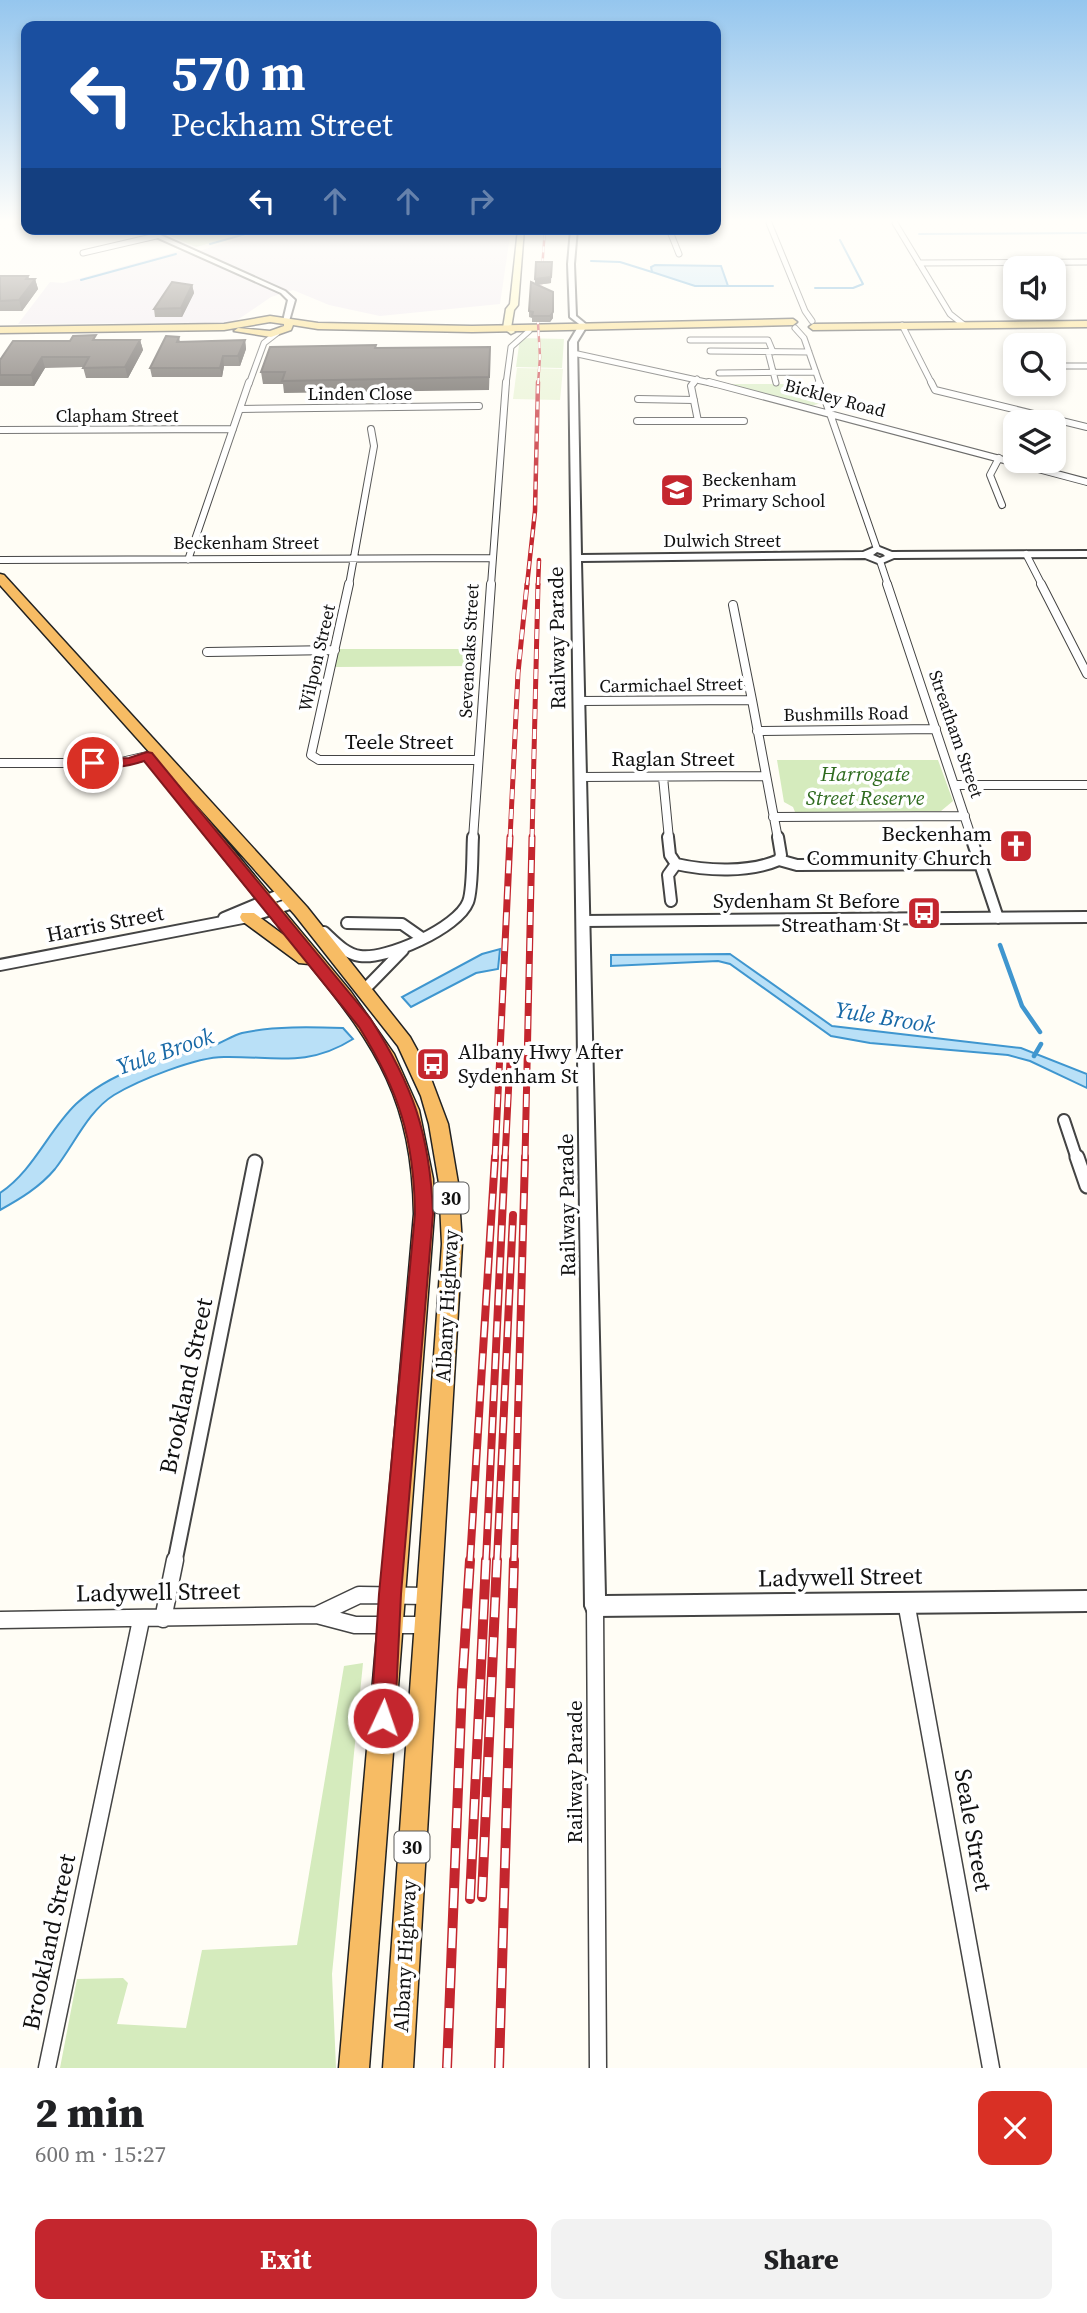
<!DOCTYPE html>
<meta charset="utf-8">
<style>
body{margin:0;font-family:"Source Serif 4",serif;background:#f2f2f2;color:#202124;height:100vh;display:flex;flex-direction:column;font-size:26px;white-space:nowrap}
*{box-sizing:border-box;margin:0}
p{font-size:23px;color:#757577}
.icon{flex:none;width:38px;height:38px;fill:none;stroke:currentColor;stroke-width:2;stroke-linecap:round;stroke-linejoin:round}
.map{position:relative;height:2068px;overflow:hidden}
.details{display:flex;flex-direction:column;background:#fff;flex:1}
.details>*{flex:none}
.top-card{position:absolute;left:21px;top:21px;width:700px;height:214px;border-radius:14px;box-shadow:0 4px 10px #0003;background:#1a4fa0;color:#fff;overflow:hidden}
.controls{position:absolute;left:1003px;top:256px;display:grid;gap:14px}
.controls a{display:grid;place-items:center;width:63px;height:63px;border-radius:14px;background:#fff;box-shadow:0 4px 10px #0003;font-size:35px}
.pin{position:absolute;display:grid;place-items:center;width:60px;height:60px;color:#fff;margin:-30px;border:4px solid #fff;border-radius:50%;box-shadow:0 2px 7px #0007}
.me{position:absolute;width:77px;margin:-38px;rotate:3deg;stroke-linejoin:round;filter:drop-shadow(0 0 5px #0008)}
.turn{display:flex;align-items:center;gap:24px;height:147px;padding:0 35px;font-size:32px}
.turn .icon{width:91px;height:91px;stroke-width:2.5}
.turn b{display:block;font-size:49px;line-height:60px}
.lanes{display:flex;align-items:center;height:66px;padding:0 35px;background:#0003;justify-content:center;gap:35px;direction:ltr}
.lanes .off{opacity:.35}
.round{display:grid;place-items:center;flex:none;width:74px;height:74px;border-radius:14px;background:#f2f2f2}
.summary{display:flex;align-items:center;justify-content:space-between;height:119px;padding:0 35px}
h1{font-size:42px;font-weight:800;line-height:52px}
.primary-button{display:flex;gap:14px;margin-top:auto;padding:14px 35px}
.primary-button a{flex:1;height:80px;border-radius:14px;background:#c4262e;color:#fff;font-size:28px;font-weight:800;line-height:80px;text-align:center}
.primary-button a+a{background:#f2f2f2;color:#202124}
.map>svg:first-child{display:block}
.industrial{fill:#eee6ef}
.green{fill:#d5ebbd}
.pitch{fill:#e6f2cf}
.water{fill:#b9e0f7;stroke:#3f96cf;stroke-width:2}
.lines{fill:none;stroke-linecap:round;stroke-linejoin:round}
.stream-far1{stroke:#3f96cf;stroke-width:2}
.stream{stroke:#3f96cf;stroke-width:4.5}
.minor-far5-casing{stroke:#444;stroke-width:7}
.minor-far4-casing{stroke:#444;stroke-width:8}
.minor-far3-casing{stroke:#444;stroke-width:10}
.minor-far2-casing{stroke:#444;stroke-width:14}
.minor-far1-casing{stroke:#444;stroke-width:17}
.minor-casing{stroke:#444;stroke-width:19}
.tertiary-casing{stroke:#444;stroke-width:4}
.secondary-casing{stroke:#333;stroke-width:3}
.primary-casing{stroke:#222;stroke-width:3}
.trunk-casing{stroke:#222;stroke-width:3}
.minor-far5{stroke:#fff;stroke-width:5}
.minor-far4{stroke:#fff;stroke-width:6}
.minor-far3{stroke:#fff;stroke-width:8}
.minor-far2{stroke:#fff;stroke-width:10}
.minor-far1{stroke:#fff;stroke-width:13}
.minor{stroke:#fff;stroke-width:16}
.tertiary{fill:#fff;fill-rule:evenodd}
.secondary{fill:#fff6b0;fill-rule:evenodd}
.primary{fill:#f9d66b;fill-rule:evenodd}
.trunk{fill:#f7bc64;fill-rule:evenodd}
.rail-far5-casing{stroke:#c4262e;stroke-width:2.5}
.rail-far4-casing{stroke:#c4262e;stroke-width:4.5}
.rail-far3-casing{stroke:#c4262e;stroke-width:5}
.rail-far2-casing{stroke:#c4262e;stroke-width:7}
.rail-far1-casing{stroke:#c4262e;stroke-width:8}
.rail-casing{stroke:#c4262e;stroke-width:10}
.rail-far5{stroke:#fff;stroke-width:2;stroke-dasharray:6;stroke-linecap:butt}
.rail-far4{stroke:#fff;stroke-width:2.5;stroke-dasharray:8;stroke-linecap:butt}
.rail-far3{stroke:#fff;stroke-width:3.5;stroke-dasharray:10;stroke-linecap:butt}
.rail-far2{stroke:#fff;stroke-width:4.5;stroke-dasharray:13;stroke-linecap:butt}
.rail-far1{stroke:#fff;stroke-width:5;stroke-dasharray:16;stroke-linecap:butt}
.rail{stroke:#fff;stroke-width:7;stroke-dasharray:20;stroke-linecap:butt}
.wall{fill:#4d4742}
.shaded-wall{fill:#3f3936}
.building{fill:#5a524d;stroke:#3f3936;stroke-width:2}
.route{fill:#c4262e;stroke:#7f191e;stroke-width:2}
.labels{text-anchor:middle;stroke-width:7;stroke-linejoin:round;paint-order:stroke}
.far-street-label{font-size:18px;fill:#111;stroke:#fff}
.far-poi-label{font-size:18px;fill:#111;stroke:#fff;text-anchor:start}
.shield{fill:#fff;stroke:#585858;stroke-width:2}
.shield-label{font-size:19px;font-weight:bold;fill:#111}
.street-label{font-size:21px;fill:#111;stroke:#fff}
.park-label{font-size:21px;font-style:italic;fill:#2f6b1f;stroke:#fff}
.poi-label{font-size:21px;fill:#111;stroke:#fff;text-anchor:end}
.water-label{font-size:23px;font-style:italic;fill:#1768a6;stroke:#fff}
.near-street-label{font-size:24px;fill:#111;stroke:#fff}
</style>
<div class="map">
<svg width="1087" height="2068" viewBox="0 0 1087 2068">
<rect width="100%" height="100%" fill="#fffdf5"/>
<path class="industrial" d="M269 229H511L500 304 380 316 329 305 293 290 271 297 233 323 18 324 50 282 63 283 179 251 202 250Z"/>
<path class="green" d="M154 229H260L196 247Z
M520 338 564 339 562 368 516 367Z
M735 384H815L821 403 811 406 730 385Z
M339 649H473L471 666 335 667Z
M777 760H938L953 801 941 811 795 812 793 807 784 802Z
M363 1663 332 1974 336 2068H60L77 1979 123 1978 128 1983 117 2024 186 2028 202 1950 297 1945 344 1666Z"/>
<path class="pitch" d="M517 368 563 369 560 400 513 399Z"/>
<path class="water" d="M655 265 721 266 728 286H695L652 272 651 267Z
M500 949 498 969 476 973 411 1007 402 997 482 954Z
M730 954 832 1026 1021 1048 1087 1074V1088L1030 1061 1008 1055 870 1043 831 1036 730 964 718 961 611 966V955Z
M343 1028 353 1039C307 1068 274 1056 224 1057 196 1057 139 1080 114 1095 88 1111 74 1145 55 1169 40 1187 20 1199 0 1210V1193C34 1170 48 1131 76 1104 114 1069 164 1058 212 1046 222 1043 231 1036 242 1033 273 1026 311 1027 343 1028Z"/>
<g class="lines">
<path class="stream-far1" d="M919 234 1087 233
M210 244 263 229
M591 261 620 262 652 272
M81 280 176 254
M728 286H773
M815 288H853L863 284 840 240"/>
<path class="stream" d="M1000 945 1022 1006 1040 1032
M1034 1056 1041 1044"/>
<g class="minor-far5-casing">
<path id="minor-far5" d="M769 223 805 311 812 321
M895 223 950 314 964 325
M669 229 679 254
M83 253 156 236
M919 263 1087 262
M902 325 932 384
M795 328 804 338 820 384
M690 340H768L773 352
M710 351 809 352
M768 352 776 383
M573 353 715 384
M1054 366H1087
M719 373 816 372
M249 384 264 343 277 333
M506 384 511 347 529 331
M693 384 697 379"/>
</g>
<g class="minor-far4-casing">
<path id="minor-far4" d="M694 382 691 386 698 421
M709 382 1087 482
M819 382 877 549
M931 382 935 390 1087 427
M638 399 694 400
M240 409 479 406
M637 421H744
M0 430 233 429
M999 458 990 475 1002 505
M1026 554 1042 585
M0 560 492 558
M188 560 249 382
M880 561 888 585
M349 585 374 446 371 429
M491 585 506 382"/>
</g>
<g class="minor-far3-casing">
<path id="minor-far3" d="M349 584 311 755 319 760H478
M887 584 972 839
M1041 584 1087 674
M207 652 335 650
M752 700 778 839
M579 701 752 700 733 605
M757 731 936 729
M0 763H117L147 756
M580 777 766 776
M663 777 669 839
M955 785H1087
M773 817 965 816
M473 839 491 584"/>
</g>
<g class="minor-far2-casing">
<path id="minor-far2" d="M668 837 670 855 676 864C707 871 749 873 779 860L781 855 778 837
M971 837 998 918
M779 860 797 865 981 864
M671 901 668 875 676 864
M224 918 284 893
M583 921 1087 917
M347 923 402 924 422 938
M324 932C334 941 345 954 360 956 386 960 458 928 468 902 473 890 472 852 473 837
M0 965 248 917 293 903
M365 989 403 950
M1064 1120 1077 1159"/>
</g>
<g class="minor-far1-casing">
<path id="minor-far1" d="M1077 1157 1087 1186
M175 1561 255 1162"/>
</g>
<g class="minor-casing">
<path id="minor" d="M906 1602 991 2068
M595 1606 598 2068
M317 1615 359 1595 428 1596
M163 1619 175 1560
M0 1620 317 1615 355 1625H426
M47 2068 141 1620"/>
</g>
<g class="tertiary-casing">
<path id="tertiary" d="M138 229H147L285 291 295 300 289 321 286 323 283 321 288 300 281 293Z
M571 229H577L574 264 576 316 587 325 583 327 570 317 568 264Z
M578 327 585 329 577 342 581 555 863 552 877 546 892 552 1087 551V557L894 558 880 564 865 558 581 561 605 1596 1087 1591V1611L595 1616 588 1613 585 1606 569 353V342ZM877 552 883 554 885 556 880 558 873 555Z"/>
</g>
<g class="secondary-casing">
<path id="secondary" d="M518 229H524L518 305 514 310 511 328 515 332 511 334 503 328 506 309 510 304Z"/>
</g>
<g class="primary-casing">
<path id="primary" d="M270 316 318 323 472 326 793 319 797 322 793 325 472 332 318 329 293 325 291 330 271 337 234 331 238 328 270 331 284 326V324L270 322 224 330 0 333V327L224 324Z
M1087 321V327L813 330 809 327 813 324Z"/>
</g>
<g class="trunk-casing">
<path id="trunk" d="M0 574 4 575 307 907 410 1037 427 1068 448 1124 458 1183 462 1244 413 2068H383L442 1244 439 1183 429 1124 421 1096 398 1046 295 915 0 585Z
M186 797 191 799 351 992 394 1054 419 1110 433 1179 434 1214 369 2068H339L414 1214C412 1102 378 1048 309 964L299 963 242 921 240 917 242 913H254L289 939 181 805 179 802Z"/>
</g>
<use href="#minor-far5" class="minor-far5"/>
<use href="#minor-far4" class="minor-far4"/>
<use href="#minor-far3" class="minor-far3"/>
<use href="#minor-far2" class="minor-far2"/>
<use href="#minor-far1" class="minor-far1"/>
<use href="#minor" class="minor"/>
<use href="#tertiary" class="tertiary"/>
<use href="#secondary" class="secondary"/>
<use href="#primary" class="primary"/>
<use href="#trunk" class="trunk"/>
<g class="rail-far5-casing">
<path id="rail-far5" d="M538 384 540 357 538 323 545 229"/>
</g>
<g class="rail-far4-casing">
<path id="rail-far4" d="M527 585 535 511 538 382
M538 585 539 560"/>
</g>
<g class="rail-far3-casing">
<path id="rail-far3" d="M510 839 518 673 527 584
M532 839 538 584"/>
</g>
<g class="rail-far2-casing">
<path id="rail-far2" d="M495 1159 510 837
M505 1159 510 1060
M525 1159 532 837"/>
</g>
<g class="rail-far1-casing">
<path id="rail-far1" d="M470 1561 495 1157
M486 1561 505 1157
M497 1561 513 1215
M514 1561 525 1157"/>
</g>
<g class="rail-casing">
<path id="rail" d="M482 1897 497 1560
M470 1899 486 1560
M447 2068 462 1687 470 1560
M499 2068 514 1560"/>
</g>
<use href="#rail-far5" class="rail-far5"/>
<use href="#rail-far4" class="rail-far4"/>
<use href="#rail-far3" class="rail-far3"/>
<use href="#rail-far2" class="rail-far2"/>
<use href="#rail-far1" class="rail-far1"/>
<use href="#rail" class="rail"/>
</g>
<path class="wall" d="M552 262 551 283 537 285 553 292V318L550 322H532V318L529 317V311L535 284Z
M0 276H28L29 279H35L38 289 22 311H0Z
M192 285 194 293 182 317H155L154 309Z
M179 337 180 342 245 340 246 349 240 366H224L222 377H152L150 368Z
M97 340H140L143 350 128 378H86L83 367 45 368 34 386H0V360Z
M376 345V348L490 360 489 390 284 393 283 384H263L261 372Z"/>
<path class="shaded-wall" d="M28 276 31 285 35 279 38 289 22 311 19 300 26 279Z
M551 277V283L535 285V279Z
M192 285 194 293 182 317 181 308Z
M553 312V318L550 322V316Z
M140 340 143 350 128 378 125 367Z
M245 340 246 349 240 366 238 356Z
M223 356 224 366 222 377 220 368Z
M42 357 45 368 34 386 31 375Z"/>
<path class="building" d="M536 262H552L551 277 535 279Z
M0 276H28L26 279H35L19 300 0 301Z
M172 282 192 285 181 308 154 309Z
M531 282 553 292V312L550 316H532L533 312 529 311Z
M96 335 93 340H140L125 367 83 368 89 357H42L31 375H0V360L13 341H70L73 336Z
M166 336 179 337 177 342 245 340 238 356H223L220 368H150Z
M376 345 375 348 490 347 489 377 282 381 285 372H261L270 347Z"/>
<linearGradient id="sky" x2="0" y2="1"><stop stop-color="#95c6ee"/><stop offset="0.43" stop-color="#fffefa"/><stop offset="1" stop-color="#fffefa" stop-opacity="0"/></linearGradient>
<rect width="1087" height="513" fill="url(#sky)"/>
<path class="route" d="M147 752 152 753 370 1018C413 1085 430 1134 433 1214L401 1594 395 1718 391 1726 383 1730 375 1726 371 1718 379 1594 415 1214C414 1138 399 1091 359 1027L144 761C130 766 99 772 87 763L93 759 129 758Z"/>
<defs>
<g id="school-square" transform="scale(1.75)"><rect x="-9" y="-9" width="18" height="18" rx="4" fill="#c4262e" stroke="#fff"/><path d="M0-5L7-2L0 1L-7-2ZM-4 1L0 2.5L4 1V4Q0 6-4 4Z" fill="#fff"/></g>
<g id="church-square" transform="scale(1.75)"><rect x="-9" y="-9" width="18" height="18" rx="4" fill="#c4262e" stroke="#fff"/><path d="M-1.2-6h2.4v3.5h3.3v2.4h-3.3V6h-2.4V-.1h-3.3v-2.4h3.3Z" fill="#fff"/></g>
<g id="bus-square" transform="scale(1.75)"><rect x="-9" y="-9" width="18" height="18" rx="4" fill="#c4262e" stroke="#fff"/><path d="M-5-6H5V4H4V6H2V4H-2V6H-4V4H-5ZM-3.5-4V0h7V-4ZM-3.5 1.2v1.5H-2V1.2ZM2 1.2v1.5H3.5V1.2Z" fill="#fff"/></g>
</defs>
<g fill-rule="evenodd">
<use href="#school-square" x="677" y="490"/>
<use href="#church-square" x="1016" y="846"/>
<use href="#bus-square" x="924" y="913"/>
<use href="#bus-square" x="433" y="1064"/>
</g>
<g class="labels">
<g class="far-street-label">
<text x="360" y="400">Linden Close</text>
<text transform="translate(835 398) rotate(15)" y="6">Bickley Road</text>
<text x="117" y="422">Clapham Street</text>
<text x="722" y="547">Dulwich Street</text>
<text x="246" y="549">Beckenham Street</text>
<text transform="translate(469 651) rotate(-87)" y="6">Sevenoaks Street</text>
<text transform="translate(317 658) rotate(-77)" y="6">Wilpon Street</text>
<text transform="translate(671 685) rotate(-1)" y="6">Carmichael Street</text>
<text transform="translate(846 714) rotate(-1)" y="6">Bushmills Road</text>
<text transform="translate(956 734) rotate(71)" y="6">Streatham Street</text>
</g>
<g class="far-poi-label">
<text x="702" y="486">Beckenham<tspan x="702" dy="21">Primary School</tspan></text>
</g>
<g class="shield">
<rect x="433.5" y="1182.5" width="35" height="31" rx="5"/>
<rect x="394.5" y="1831.5" width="35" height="31" rx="5"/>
</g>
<g class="shield-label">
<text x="451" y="1205">30</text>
<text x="412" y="1854">30</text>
</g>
<g class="street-label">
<text transform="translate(557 638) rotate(-91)" y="7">Railway Parade</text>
<text x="399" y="749">Teele Street</text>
<text x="673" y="766">Raglan Street</text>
<text transform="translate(105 924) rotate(-11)" y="7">Harris Street</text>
<text transform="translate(567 1205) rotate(-91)" y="7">Railway Parade</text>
<text transform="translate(447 1306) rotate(-87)" y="7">Albany Highway</text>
<text transform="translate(575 1772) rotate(-90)" y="7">Railway Parade</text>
<text transform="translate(405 1956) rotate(-87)" y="7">Albany Highway</text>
</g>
<g class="park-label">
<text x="865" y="781">Harrogate<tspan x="865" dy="24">Street Reserve</tspan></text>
</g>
<g class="poi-label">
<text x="992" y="841">Beckenham<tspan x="992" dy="24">Community Church</tspan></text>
<text x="900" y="908">Sydenham St Before<tspan x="900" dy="24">Streatham St</tspan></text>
<text x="458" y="1059" text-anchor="start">Albany Hwy After<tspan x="458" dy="24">Sydenham St</tspan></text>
</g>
<g class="water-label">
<text transform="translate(885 1017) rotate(9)" y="8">Yule Brook</text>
<text transform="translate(165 1051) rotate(-19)" y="8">Yule Brook</text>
</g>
<g class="near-street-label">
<text transform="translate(186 1386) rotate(-78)" y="8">Brookland Street</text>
<text transform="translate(840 1577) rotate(-1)" y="8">Ladywell Street</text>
<text transform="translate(158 1592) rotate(-1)" y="8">Ladywell Street</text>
<text transform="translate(973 1830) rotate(80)" y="8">Seale Street</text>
<text transform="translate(49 1942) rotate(-78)" y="8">Brookland Street</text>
</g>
</g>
</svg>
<div class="controls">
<a><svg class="icon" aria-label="sound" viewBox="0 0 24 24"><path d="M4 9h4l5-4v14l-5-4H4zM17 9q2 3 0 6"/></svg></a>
<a><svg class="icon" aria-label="search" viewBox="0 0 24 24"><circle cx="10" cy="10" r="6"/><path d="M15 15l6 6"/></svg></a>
<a><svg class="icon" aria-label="layers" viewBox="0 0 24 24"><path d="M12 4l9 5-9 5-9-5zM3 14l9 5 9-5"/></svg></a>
</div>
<div class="pin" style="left:93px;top:763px;background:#d93025"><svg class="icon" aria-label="arrive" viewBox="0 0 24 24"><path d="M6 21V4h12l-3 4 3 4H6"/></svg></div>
<svg class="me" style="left:383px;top:1718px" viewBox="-20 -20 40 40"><circle r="17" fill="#c4262e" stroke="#fff" stroke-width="3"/><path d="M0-11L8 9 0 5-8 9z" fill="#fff"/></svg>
<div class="top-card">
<div class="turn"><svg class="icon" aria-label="left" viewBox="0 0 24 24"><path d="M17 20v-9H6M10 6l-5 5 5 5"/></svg><div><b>570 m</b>Peckham Street</div></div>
<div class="lanes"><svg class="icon" aria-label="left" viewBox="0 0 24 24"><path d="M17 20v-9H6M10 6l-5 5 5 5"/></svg><svg class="icon off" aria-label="ahead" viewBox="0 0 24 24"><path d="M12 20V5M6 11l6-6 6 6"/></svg><svg class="icon off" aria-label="ahead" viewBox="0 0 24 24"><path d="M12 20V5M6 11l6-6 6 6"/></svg><svg class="icon off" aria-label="right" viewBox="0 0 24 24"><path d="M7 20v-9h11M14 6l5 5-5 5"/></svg></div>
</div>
</div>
<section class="details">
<div class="summary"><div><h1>2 min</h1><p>600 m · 15:27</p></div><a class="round" style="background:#d93025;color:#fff"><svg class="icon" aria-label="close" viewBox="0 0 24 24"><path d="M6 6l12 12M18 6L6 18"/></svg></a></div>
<div class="primary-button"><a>Exit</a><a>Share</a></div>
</section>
